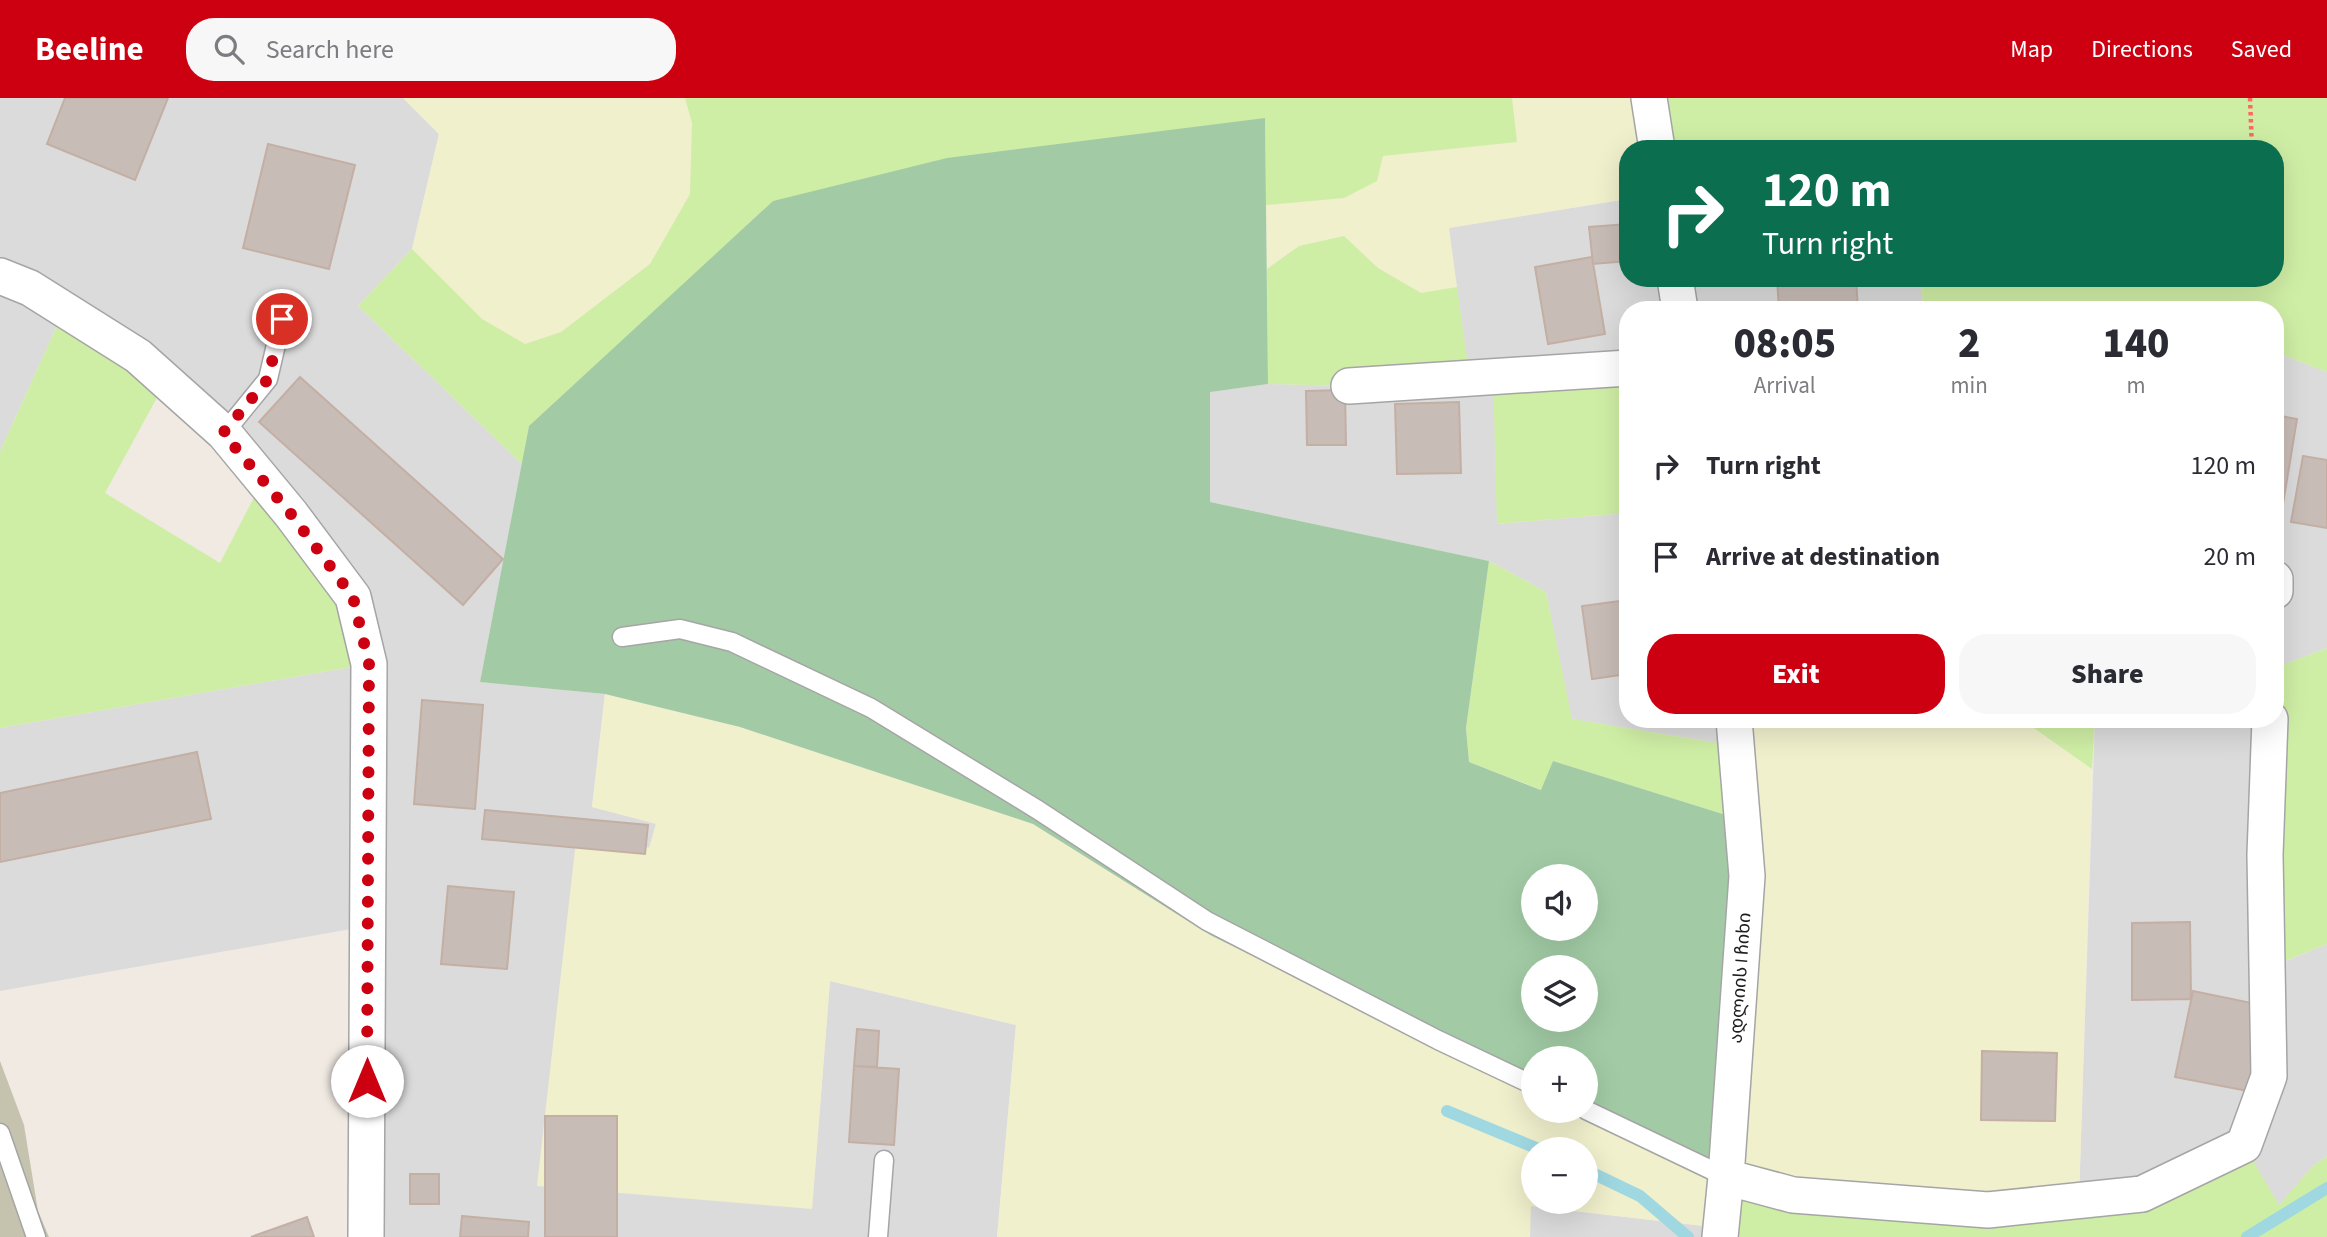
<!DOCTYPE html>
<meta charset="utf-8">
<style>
body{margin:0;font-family:"Source Sans 3","Noto Sans Georgian",sans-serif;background:#f7f7f7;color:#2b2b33;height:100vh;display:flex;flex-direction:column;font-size:26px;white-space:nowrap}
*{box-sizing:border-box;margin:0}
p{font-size:23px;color:#7c7c81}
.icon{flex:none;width:38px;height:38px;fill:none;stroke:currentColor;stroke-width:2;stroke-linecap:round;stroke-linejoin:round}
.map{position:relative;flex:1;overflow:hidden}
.drawer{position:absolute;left:1619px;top:203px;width:665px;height:427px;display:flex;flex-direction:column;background:#fff;border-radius:28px;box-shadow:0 7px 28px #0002}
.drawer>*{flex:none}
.banner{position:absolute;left:1619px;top:42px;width:665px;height:147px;border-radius:28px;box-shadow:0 7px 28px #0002;background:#0b6e4f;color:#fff;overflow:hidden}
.controls{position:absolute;left:1521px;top:766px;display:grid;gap:14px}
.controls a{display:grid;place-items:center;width:77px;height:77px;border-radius:50%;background:#fff;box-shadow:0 7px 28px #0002;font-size:35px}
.pin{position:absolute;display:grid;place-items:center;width:60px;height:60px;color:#fff;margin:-30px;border:4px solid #fff;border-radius:50%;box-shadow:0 2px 7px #0007}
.me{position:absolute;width:77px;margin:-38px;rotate:0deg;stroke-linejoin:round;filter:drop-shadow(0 0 5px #0008)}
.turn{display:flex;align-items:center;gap:24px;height:147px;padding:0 28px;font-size:32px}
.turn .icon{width:91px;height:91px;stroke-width:2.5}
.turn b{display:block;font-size:49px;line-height:60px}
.eta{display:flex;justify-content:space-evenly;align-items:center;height:119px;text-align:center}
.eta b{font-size:42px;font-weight:800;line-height:49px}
.cta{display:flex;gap:14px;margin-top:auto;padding:14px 28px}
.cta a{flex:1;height:80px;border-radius:28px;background:#c01;color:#fff;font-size:28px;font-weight:800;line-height:80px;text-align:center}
.cta a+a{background:#f7f7f7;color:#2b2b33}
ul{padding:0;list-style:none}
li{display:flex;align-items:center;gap:21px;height:91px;padding:0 28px}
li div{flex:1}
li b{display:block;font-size:26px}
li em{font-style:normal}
header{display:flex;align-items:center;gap:42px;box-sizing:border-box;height:98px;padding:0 35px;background:#c01;color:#fff}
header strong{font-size:33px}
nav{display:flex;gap:38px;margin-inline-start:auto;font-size:24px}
.search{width:490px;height:63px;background:#f7f7f7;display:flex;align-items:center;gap:18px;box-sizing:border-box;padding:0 24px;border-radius:28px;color:#7c7c81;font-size:26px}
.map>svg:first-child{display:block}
.residential{fill:#dcdbdb}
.construction{fill:#c5c3ae}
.farmland{fill:#f0f0cd;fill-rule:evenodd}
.grass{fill:#cfeea5}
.cemetery{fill:#a2cba5;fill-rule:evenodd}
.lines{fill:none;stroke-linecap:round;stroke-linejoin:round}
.stream{stroke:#a0d8e1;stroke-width:12}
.building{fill:#c8bcb6;stroke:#c3afa4;stroke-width:2}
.lane-casing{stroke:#a5a5a5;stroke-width:21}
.street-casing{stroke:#a5a5a5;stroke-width:38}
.path{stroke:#ff6865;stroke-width:4.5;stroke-dasharray:3.5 3.5;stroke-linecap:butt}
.lane{stroke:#fff;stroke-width:18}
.street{stroke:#fff;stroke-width:35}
.route{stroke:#c01;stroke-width:12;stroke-dasharray:0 21.6}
.labels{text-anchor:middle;stroke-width:7;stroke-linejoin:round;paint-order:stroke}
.street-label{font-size:18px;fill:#1e1e1e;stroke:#fff}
</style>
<header>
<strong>Beeline</strong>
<div class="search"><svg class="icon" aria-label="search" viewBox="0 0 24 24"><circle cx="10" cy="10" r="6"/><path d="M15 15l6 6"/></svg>Search here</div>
<nav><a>Map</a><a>Directions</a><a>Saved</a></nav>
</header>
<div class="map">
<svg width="2327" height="1139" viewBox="0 0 2327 1139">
<rect width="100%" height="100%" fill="#f0eae3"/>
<path class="residential" d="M0 0H403L439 36 412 151 358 208 522 366 480 584 605 596 592 709 656 725 650 750 577 735 812 1110 830 883 1016 927 997 1139H366L368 828 0 893V630L369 566 291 416 64 212 0 354Z
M1627 101 1628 180H1920L1924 212H1628L1627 270 1497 426 1627 415 1628 621H1734L1736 648 1571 621 1546 494 1489 463 1210 404V293L1268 286 1349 288 1470 281 1448 130Z
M2275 254 2327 274V550L2275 570Z
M2095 621H2270L2268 870 2327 846V1058L2313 1068 2279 1108 2079 1102Z
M1530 1108 1721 1130 1720 1139H1530Z"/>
<path class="construction" d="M0 963 24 1027 38 1113 49 1139H0Z"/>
<path class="farmland" d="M403 0H685L692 25 691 96 650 166 561 234 525 246 482 221 412 151 439 36Z
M1512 0H1649L1657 51H1628L1627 101 1449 130 1457 189 1421 195 1378 170 1344 138 1299 148 1267 171 1266 107 1344 100 1383 58 1517 44Z
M605 596 740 629 1033 726 1212 838 1441 950 1533 992V1013H1581L1726 1078 1734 621H2021L2092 671 2079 1102 1721 1130 1531 1108 1530 1139H997L1016 927 830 883 812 1111 537 1088 577 734 649 750 656 726 592 709ZM1533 1052H1586V1104H1533Z"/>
<path class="grass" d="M685 0H1512L1517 44 1383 58 1377 83 1344 100 1266 107 1265 21 529 328 522 366 358 208 412 151 482 221 525 246 561 234 650 166 690 96 692 25Z
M1649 0H2327V274L2275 254V212H1924L1920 180H2275V51H1657Z
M1344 138 1378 170 1421 195 1457 189 1470 281 1349 288 1268 286 1267 171 1299 148Z
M64 212 166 283 105 395 220 465 263 382 291 416 369 566 0 630V354Z
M1627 270V415L1497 426 1493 279Z
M1489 463 1546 494 1572 621 1736 648 1742 722 1553 663 1542 692 1469 664 1466 630Z
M2327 550V846L2267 870 2275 570Z
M2021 621H2095L2092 671Z
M2244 1047 2279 1107 2313 1068 2327 1058V1139H1720L1726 1079 1793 1097 2142 1096Z"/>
<path class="cemetery" d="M1265 20 1268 286 1210 294V404L1489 463 1466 630 1469 664 1541 692 1553 663 1742 722 1726 1079 1586 1013V961H1533V992L1441 950 1212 838 1033 726 740 629 605 596 480 584 529 328 773 103 947 60ZM1533 779H1586V831H1533ZM1533 870H1586V922H1533Z"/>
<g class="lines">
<path class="stream" d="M1447 1013 1541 1052
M1586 1072 1640 1098 1688 1139
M2247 1139 2327 1090"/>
</g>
<path class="building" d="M65 0H168L135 82 47 46Z
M268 46 355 67 329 171 243 150Z
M1628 126V163L1593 166 1589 129Z
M1592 159 1605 236 1548 246 1535 169Z
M1777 180H1856L1858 212H1779Z
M300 279 503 461 463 507 259 324Z
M1345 292 1346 347H1307L1306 293Z
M1459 304 1461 375 1397 376 1395 306Z
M2275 317 2297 321 2282 412 2275 411Z
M2303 358 2327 362V430L2291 424Z
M1628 502V576L1592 581 1582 508Z
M422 602 483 607 475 711 414 706Z
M197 654 211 721 0 764V695Z
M485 712 648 727 645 756 482 741Z
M448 788 514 794 507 871 441 866Z
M2190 824 2191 901 2132 902V825Z
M2193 893 2266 908 2248 993 2175 979Z
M857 931 879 933 877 969 854 968Z
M1982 953 2057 955 2055 1023 1981 1022Z
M854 968 899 971 894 1047 849 1044Z
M545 1018H617V1139H545Z
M410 1076H439V1106H410Z
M462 1118 529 1124 528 1139H460Z
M307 1119 314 1139H251Z"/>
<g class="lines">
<g class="lane-casing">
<path id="lane" d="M224 335 268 281 282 221
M622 539 680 531 732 544 871 610 1038 712 1207 823 1438 942 1533 987
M1586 1012 1726 1079
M0 1035 36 1139
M878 1139 884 1062"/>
</g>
<g class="street-casing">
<path id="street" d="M1649 0 1657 51
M0 178 30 190 138 258 224 335 291 416 353 499 369 566 366 1139
M1675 180 1680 212
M1349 288 1628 270
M2275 493V481
M1726 1079 1793 1097 1988 1112 2142 1096 2244 1047 2269 978 2265 757 2270 621
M1720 1139 1726 1079 1747 778 1734 621"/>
</g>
<path class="path" d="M2250 0 2252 51"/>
<use href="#lane" class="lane"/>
<use href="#street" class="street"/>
</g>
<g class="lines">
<path class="route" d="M282 221 268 281 223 335 291 416 353 499 369 566 367 983"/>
</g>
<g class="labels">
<g class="street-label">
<text transform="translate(1740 880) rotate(-86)" y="6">ადლიის I ჩიხი</text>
</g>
</g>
</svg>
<div class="controls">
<a><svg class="icon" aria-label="sound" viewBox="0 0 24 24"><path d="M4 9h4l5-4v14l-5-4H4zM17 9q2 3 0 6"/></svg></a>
<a><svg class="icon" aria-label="layers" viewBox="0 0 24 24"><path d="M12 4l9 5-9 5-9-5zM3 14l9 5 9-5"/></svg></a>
<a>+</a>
<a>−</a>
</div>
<div class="pin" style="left:282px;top:221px;background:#d93025"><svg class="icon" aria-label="arrive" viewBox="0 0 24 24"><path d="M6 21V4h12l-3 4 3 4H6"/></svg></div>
<svg class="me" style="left:367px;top:983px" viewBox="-20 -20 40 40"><circle r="19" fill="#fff"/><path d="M0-13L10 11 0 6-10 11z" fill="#c01"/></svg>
<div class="banner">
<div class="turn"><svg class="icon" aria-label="right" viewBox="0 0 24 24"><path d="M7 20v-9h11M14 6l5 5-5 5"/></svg><div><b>120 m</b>Turn right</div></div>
</div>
<section class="drawer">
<div class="eta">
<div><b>08:05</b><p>Arrival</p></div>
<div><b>2</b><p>min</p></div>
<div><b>140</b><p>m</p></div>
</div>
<ul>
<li><svg class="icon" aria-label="right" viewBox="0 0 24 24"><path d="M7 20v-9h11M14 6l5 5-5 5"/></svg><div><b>Turn right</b></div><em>120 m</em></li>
<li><svg class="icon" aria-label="arrive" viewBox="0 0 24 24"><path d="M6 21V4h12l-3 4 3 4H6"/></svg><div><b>Arrive at destination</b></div><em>20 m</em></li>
</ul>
<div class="cta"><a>Exit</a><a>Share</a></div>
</section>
</div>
